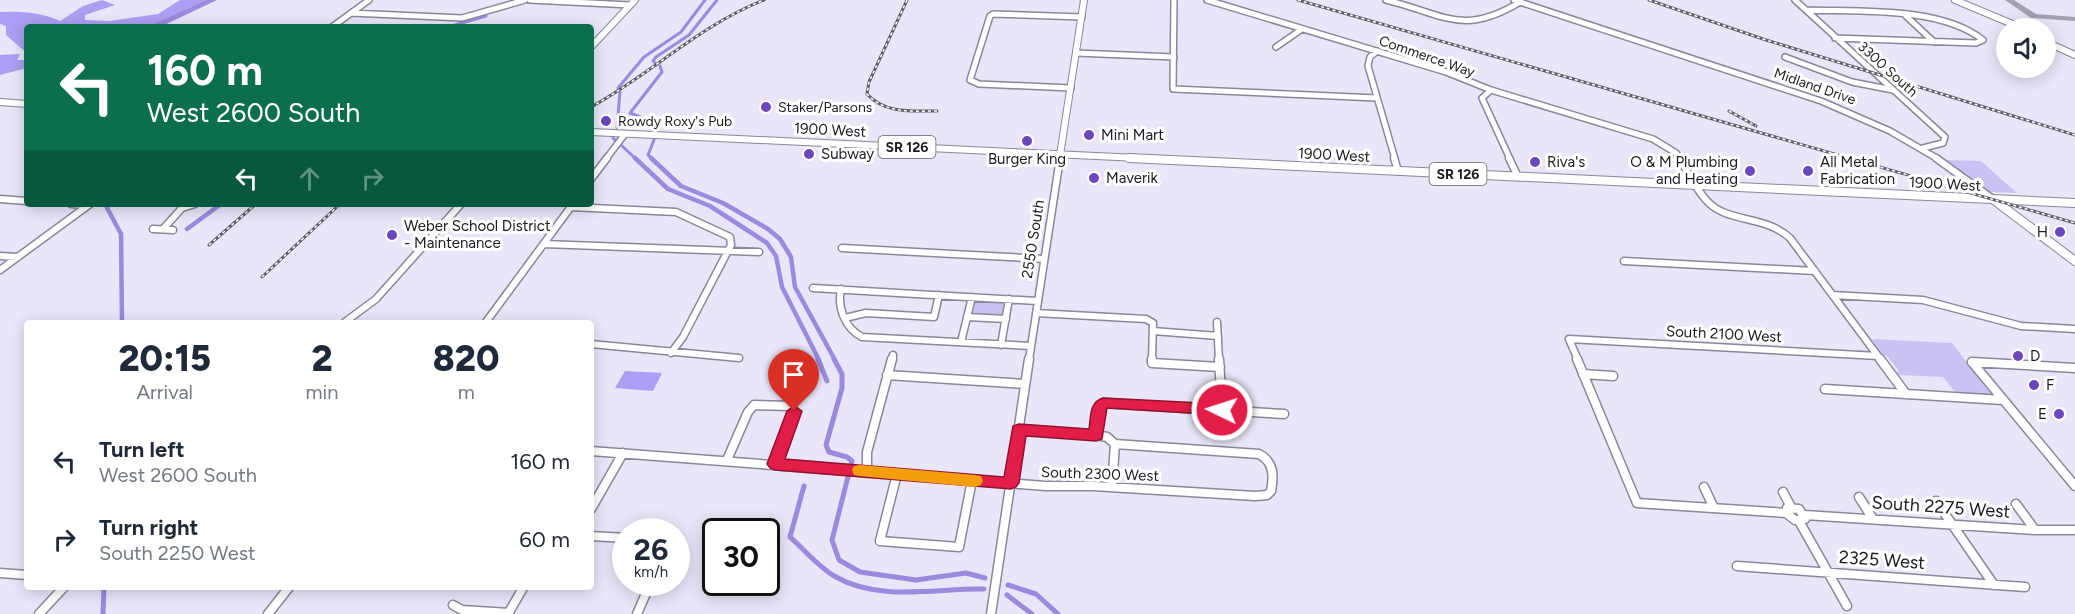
<!DOCTYPE html>
<style>
body{margin:0;font-family:Figtree,sans-serif;background:#f6f6f7;color:#1f2937;height:100vh;display:flex;flex-direction:column;font-size:22px;white-space:nowrap}
*{box-sizing:border-box;margin:0}
p{font-size:20px;color:#747a83}
.icon{flex:none;width:33px;height:33px;fill:none;stroke:currentColor;stroke-width:2;stroke-linecap:round;stroke-linejoin:round}
.map{position:relative;flex:1;overflow:hidden}
.drawer{position:absolute;left:24px;top:320px;width:570px;height:270px;display:flex;flex-direction:column;background:#fff;border-radius:6px;box-shadow:0 3px 15px #0003}
.drawer>*{flex:none}
.banner{position:absolute;left:24px;top:24px;width:570px;height:183px;border-radius:6px;box-shadow:0 3px 15px #0003;background:#0b6e4f;color:#fff;overflow:hidden}
.fabs{position:absolute;left:1996px;top:18px;display:grid;gap:12px}
.fabs a{display:grid;place-items:center;width:60px;height:60px;border-radius:50%;background:#fff;box-shadow:0 3px 15px #0003;font-size:30px}
.speed{position:absolute;left:612px;top:518px;display:flex;gap:12px;font-size:30px;font-weight:700;text-align:center}
.speed>*{display:grid;place-content:center;width:78px;height:78px;border-radius:50%;background:#fff;box-shadow:0 3px 15px #0003;line-height:1}
.speed small{font-size:15px;font-weight:400}
.speed .limit{border:3px solid #111;border-radius:9px;background:#fff;color:#111}
.pin{position:absolute;display:grid;place-items:center;width:51px;height:51px;color:#fff;margin:-62px -26px;border-radius:50% 50% 50% 0;rotate:-45deg;box-shadow:0 0 6px #0007}
.pin .icon{rotate:45deg}
.me{position:absolute;width:66px;margin:-33px;rotate:274deg;stroke-linejoin:round;filter:drop-shadow(0 0 4px #0008)}
.turn{display:flex;align-items:center;gap:21px;height:126px;padding:0 24px;font-size:27px}
.turn .icon{width:78px;height:78px;stroke-width:2.5}
.turn b{display:block;font-size:42px;line-height:51px}
.lanes{display:flex;align-items:center;height:57px;padding:0 24px;background:#0003;justify-content:center;gap:30px;direction:ltr}
.lanes .off{opacity:.35}
.eta{display:flex;justify-content:space-evenly;align-items:center;height:102px;text-align:center}
.eta b{font-size:36px;font-weight:800;line-height:42px}
ul{padding:0;list-style:none}
li{display:flex;align-items:center;gap:18px;height:78px;padding:0 24px}
li div{flex:1}
li b{display:block;font-size:22px}
li em{font-style:normal}
.map>svg:first-child{display:block}
.green{fill:#cac2f2}
.forest{fill:#ae9ef3}
.water{fill:#9b8ade}
.lines{fill:none;stroke-linecap:round;stroke-linejoin:round}
.canal-far2{stroke:#9b8ade;stroke-width:3}
.canal-far1{stroke:#9b8ade;stroke-width:4.5}
.canal{stroke:#9b8ade;stroke-width:5}
.taxiway{fill:#a4a2b2;fill-rule:evenodd}
.minor-far2-casing{stroke:#898799;stroke-width:8}
.minor-far1-casing{stroke:#898799;stroke-width:9}
.minor-casing{stroke:#898799;stroke-width:11}
.major-far1-casing{stroke:#898799;stroke-width:8}
.major-casing{stroke:#898799;stroke-width:10}
.minor-far2{stroke:#fff;stroke-width:5}
.minor-far1{stroke:#fff;stroke-width:6}
.minor{stroke:#fff;stroke-width:8}
.major-far1{stroke:#fff;stroke-width:6}
.major{stroke:#fff;stroke-width:8}
.rail-casing{stroke:#605e6a;stroke-width:3}
.rail{stroke:#fff;stroke-width:1.5;stroke-dasharray:3;stroke-linecap:butt}
.route{fill:#e11d48;stroke:#92132f;stroke-width:1.5}
.slow{fill:#f59e0b}
.poi-dot{fill:#6a46bf;stroke:#fff;stroke-width:2}
.labels{text-anchor:middle;stroke-width:6;stroke-linejoin:round;paint-order:stroke}
.far-street-label{font-size:14px;fill:#1c1a22;stroke:#fff}
.far-poi-label{font-size:14px;fill:#1c1a22;stroke:#fff;text-anchor:start}
.shield{fill:#fff;stroke:#605f64;stroke-width:1.5}
.shield-label{font-size:14px;font-weight:bold;fill:#1c1a22}
.street-label{font-size:15px;fill:#1c1a22;stroke:#fff}
.poi-label{font-size:15px;fill:#1c1a22;stroke:#fff;text-anchor:start}
.near-street-label{font-size:18px;fill:#1c1a22;stroke:#fff}
</style>
<div class="map">
<svg width="2075" height="614" viewBox="0 0 2075 614">
<rect width="100%" height="100%" fill="#e9e6fa"/>
<path class="green" d="M1945 160 1981 161 2017 193 1990 192Z
M972 299 1007 301 1004 318 969 316Z
M1872 339 1952 343 1992 395 1956 393 1943 377 1898 375 1897 372 1899 371 1887 356 1883 355Z"/>
<path class="forest" d="M102 0 115 5 85 15V20L110 21 158 14 180 0H206L146 27H27V50H23L6 35V26L0 24V12C22 11 40 12 60 21L83 6Z
M20 54 17 60H27V68L0 75V55Z
M625 371 662 373 653 391 615 388Z"/>
<path class="water" d="M206 0H217L160 27H146Z"/>
<g class="lines">
<path class="canal-far2" d="M448 27 486 16
M655 63 653 61 656 57 689 35 717 0
M617 128 620 91 618 88 644 57 681 32 705 0
M657 129 658 124 630 113 662 72 660 66
M613 138 615 140
M621 145 636 159
M653 159 648 155 654 140"/>
<path class="canal-far1" d="M635 158 668 189 710 206 767 243 776 256 782 287 819 360
M651 158 681 186 723 203 768 229 780 239 791 257 795 287 835 360
M105 204 121 234 122 322
M187 229 221 204"/>
<path class="canal" d="M818 359 827 381
M834 359 842 374V388L826 445 829 452 847 457 852 461 832 540 839 560 860 572 916 580 966 573 985 578
M804 486 790 537C805 550 818 567 836 577 880 602 937 588 984 589
M1008 585 1036 594 1058 614
M1007 595 1032 614
M103 614 104 586"/>
<path class="taxiway" d="M2005 0H2014L2036 14 2075 17V21L2031 18Z"/>
<g class="minor-far2-casing">
<path id="minor-far2" d="M530 0 630 5
M1174 0 1173 89 1377 98
M1207 0 1446 72 1491 90 1653 139 1676 153 1680 159
M1386 0C1444 14 1462 37 1520 2
M1514 0 1821 101 1890 131 1938 159
M1795 0 1945 137 1943 143 1923 148
M1806 10C1858 12 1941 6 1983 40L1976 43 1835 38
M351 13 462 18 525 0
M1906 16 1934 42
M332 27 369 0
M1276 47 1302 29
M1377 51 1370 57 1368 66 1395 159
M1076 53 1174 57
M1785 57 1852 82 1893 90
M1071 88 979 84 970 80 990 16 993 14 1082 17
M1491 90 1482 98 1510 159
M606 159 625 134
M1059 159 1060 155"/>
</g>
<g class="minor-far1-casing">
<path id="minor-far1" d="M1394 158 1398 171
M1509 158 1518 177
M1679 158C1688 172 1696 190 1708 202 1728 223 1765 215 1790 238L1881 360
M1936 158 1994 200
M591 179 607 158
M0 199 27 201
M71 204 88 205
M571 207 676 212 730 237 731 245 683 337 671 353
M182 208 195 204
M153 229 173 230
M163 229 182 208 181 204
M544 244 759 252
M842 248 1044 259
M0 256 18 257
M1624 261 1815 271
M0 270 90 204
M813 288 1037 301
M841 289C837 308 845 328 862 337L1031 346
M1833 295 1923 300 2021 326 2075 329
M1036 313 1146 319 1153 323 1152 360
M967 317 1006 319
M845 318 866 313 934 317 939 295
M345 322 376 299 461 204
M486 322 573 204
M1217 322 1219 360
M1153 331 1218 336
M961 342 972 297
M591 344 739 358
M1001 345 1009 299
M892 360 893 355
M1029 360 1060 158
M1578 360 1569 339 1878 356"/>
</g>
<g class="minor-casing">
<path id="minor" d="M1152 359V363L1220 367
M1219 359 1222 409
M1577 359 1637 503 1786 513
M1880 359 1906 394
M1972 362 2075 486
M1972 362 2075 368
M1583 374 1613 376
M887 375 1025 384
M1825 389 2003 400
M1096 435 1100 406 1103 403 1284 414
M591 451 1046 486H1093L1255 496 1267 495 1271 491C1274 476 1274 462 1259 454L1115 444 1107 437 1096 435 1019 430
M727 460 748 412 754 405 790 406 794 411 775 464
M867 471V452L892 359
M897 474 880 541 959 547 972 480
M1112 487 1115 444
M1704 487 1714 508
M1783 492 1791 507
M1859 497 1873 519
M1936 501 1994 585
M2016 504 2035 530
M1787 508 1799 509 1805 519 1795 520 1786 513Z
M591 509 623 453
M1805 515 2035 530H2075
M1799 521 1847 606
M591 536 626 538
M1737 566 2025 587
M0 573 27 575
M453 605 462 610 509 613
M39 614 65 586
M268 614 290 586
M508 614 524 586
M637 614 651 582
M991 614 1029 359"/>
</g>
<g class="major-far1-casing">
<path id="major-far1" d="M1955 0 2022 28
M2046 42 2075 55
M591 47 635 0
M0 102 27 104
M591 132 1160 159
M1060 155 1084 0"/>
</g>
<g class="major-casing">
<path id="major" d="M1129 158 2075 203
M1994 200 2075 261"/>
</g>
<use href="#minor-far2" class="minor-far2"/>
<use href="#minor-far1" class="minor-far1"/>
<use href="#minor" class="minor"/>
<use href="#major-far1" class="major-far1"/>
<use href="#major" class="major"/>
<g class="rail-casing">
<path id="rail" d="M907 0 869 82 867 94C885 114 912 111 937 111
M1298 0 2075 223
M1649 0 1766 40 2075 135
M591 107C651 74 700 25 764 0
M1729 111 1756 126
M209 245 256 204
M262 277 340 204"/>
</g>
<use href="#rail" class="rail"/>
</g>
<path class="route" d="M1103 398 1222 404 1230 410 1222 415 1107 408 1102 439 1096 441 1026 436 1019 483 1016 487 1011 489 775 470 770 468 767 464 787 411 794 406 802 411 785 459 1004 477 1013 426 1019 424 1089 429C1091 417 1089 402 1103 398Z"/>
<path class="slow" d="M860 465 975 475 981 476 983 481 981 485 975 487 860 476 854 475 852 470 854 466Z"/>
<g class="poi-dot">
<circle cx="766" cy="107" r="6"/>
<circle cx="606" cy="121" r="6"/>
<circle cx="1089" cy="135" r="6"/>
<circle cx="1027" cy="141" r="6"/>
<circle cx="809" cy="154" r="6"/>
<circle cx="1535" cy="162" r="6"/>
<circle cx="1750" cy="171" r="6"/>
<circle cx="1808" cy="171" r="6"/>
<circle cx="1094" cy="178" r="6"/>
<circle cx="2060" cy="232" r="6"/>
<circle cx="392" cy="235" r="6"/>
<circle cx="2018" cy="356" r="6"/>
<circle cx="2034" cy="385" r="6"/>
<circle cx="2059" cy="414" r="6"/>
</g>
<g class="labels">
<g class="far-street-label">
<text transform="translate(1427 56) rotate(19)" y="5">Commerce Way</text>
<text transform="translate(1888 69) rotate(42)" y="5">3300 South</text>
<text transform="translate(1815 86) rotate(19)" y="5">Midland Drive</text>
</g>
<g class="far-poi-label">
<text x="778" y="112">Staker/Parsons</text>
<text x="618" y="126">Rowdy Roxy's Pub</text>
</g>
<g class="shield">
<rect x="878.5" y="136" width="57" height="22" rx="4.5"/>
<rect x="1429.5" y="163" width="57" height="22" rx="4.5"/>
</g>
<g class="shield-label">
<text x="907" y="152">SR 126</text>
<text x="1458" y="179">SR 126</text>
</g>
<g class="street-label">
<text transform="translate(830 130) rotate(3)" y="5">1900 West</text>
<text transform="translate(1334 155) rotate(3)" y="5">1900 West</text>
<text transform="translate(1945 184) rotate(3)" y="5">1900 West</text>
<text transform="translate(1033 239) rotate(-81)" y="5">2550 South</text>
<text transform="translate(1724 334) rotate(3)" y="5">South 2100 West</text>
<text transform="translate(1100 474) rotate(2)" y="5">South 2300 West</text>
</g>
<g class="poi-label">
<text x="1101" y="140">Mini Mart</text>
<text x="821" y="159">Subway</text>
<text x="1027" y="164" text-anchor="middle">Burger King</text>
<text x="1547" y="167">Riva's</text>
<text x="1738" y="167" text-anchor="end">O &amp; M Plumbing<tspan x="1738" dy="17">and Heating</tspan></text>
<text x="1820" y="167">All Metal<tspan x="1820" dy="17">Fabrication</tspan></text>
<text x="1106" y="183">Maverik</text>
<text x="404" y="231">Weber School District<tspan x="404" dy="17">- Maintenance</tspan></text>
<text x="2048" y="237" text-anchor="end">H</text>
<text x="2030" y="361">D</text>
<text x="2046" y="390">F</text>
<text x="2047" y="419" text-anchor="end">E</text>
</g>
<g class="near-street-label">
<text transform="translate(1941 507) rotate(4)" y="6">South 2275 West</text>
<text transform="translate(1882 560) rotate(4)" y="6">2325 West</text>
</g>
</g>
</svg>
<div class="fabs">
<a><svg class="icon" aria-label="sound" viewBox="0 0 24 24"><path d="M4 9h4l5-4v14l-5-4H4zM17 9q2 3 0 6"/></svg></a>
</div>
<div class="speed"><div>26<small>km/h</small></div><div class="limit">30</div></div>
<div class="pin" style="left:794px;top:411px;background:#d93025"><svg class="icon" aria-label="arrive" viewBox="0 0 24 24"><path d="M6 21V4h12l-3 4 3 4H6"/></svg></div>
<svg class="me" style="left:1222px;top:410px" viewBox="-20 -20 40 40"><circle r="17" fill="#e11d48" stroke="#fff" stroke-width="3"/><path d="M0-11L8 9 0 5-8 9z" fill="#fff"/></svg>
<div class="banner">
<div class="turn"><svg class="icon" aria-label="left" viewBox="0 0 24 24"><path d="M17 20v-9H6M10 6l-5 5 5 5"/></svg><div><b>160 m</b>West 2600 South</div></div>
<div class="lanes"><svg class="icon" aria-label="left" viewBox="0 0 24 24"><path d="M17 20v-9H6M10 6l-5 5 5 5"/></svg><svg class="icon off" aria-label="ahead" viewBox="0 0 24 24"><path d="M12 20V5M6 11l6-6 6 6"/></svg><svg class="icon off" aria-label="right" viewBox="0 0 24 24"><path d="M7 20v-9h11M14 6l5 5-5 5"/></svg></div>
</div>
<section class="drawer">
<div class="eta">
<div><b>20:15</b><p>Arrival</p></div>
<div><b>2</b><p>min</p></div>
<div><b>820</b><p>m</p></div>
</div>
<ul>
<li><svg class="icon" aria-label="left" viewBox="0 0 24 24"><path d="M17 20v-9H6M10 6l-5 5 5 5"/></svg><div><b>Turn left</b><p>West 2600 South</p></div><em>160 m</em></li>
<li><svg class="icon" aria-label="right" viewBox="0 0 24 24"><path d="M7 20v-9h11M14 6l5 5-5 5"/></svg><div><b>Turn right</b><p>South 2250 West</p></div><em>60 m</em></li>
</ul>
</section>
</div>
